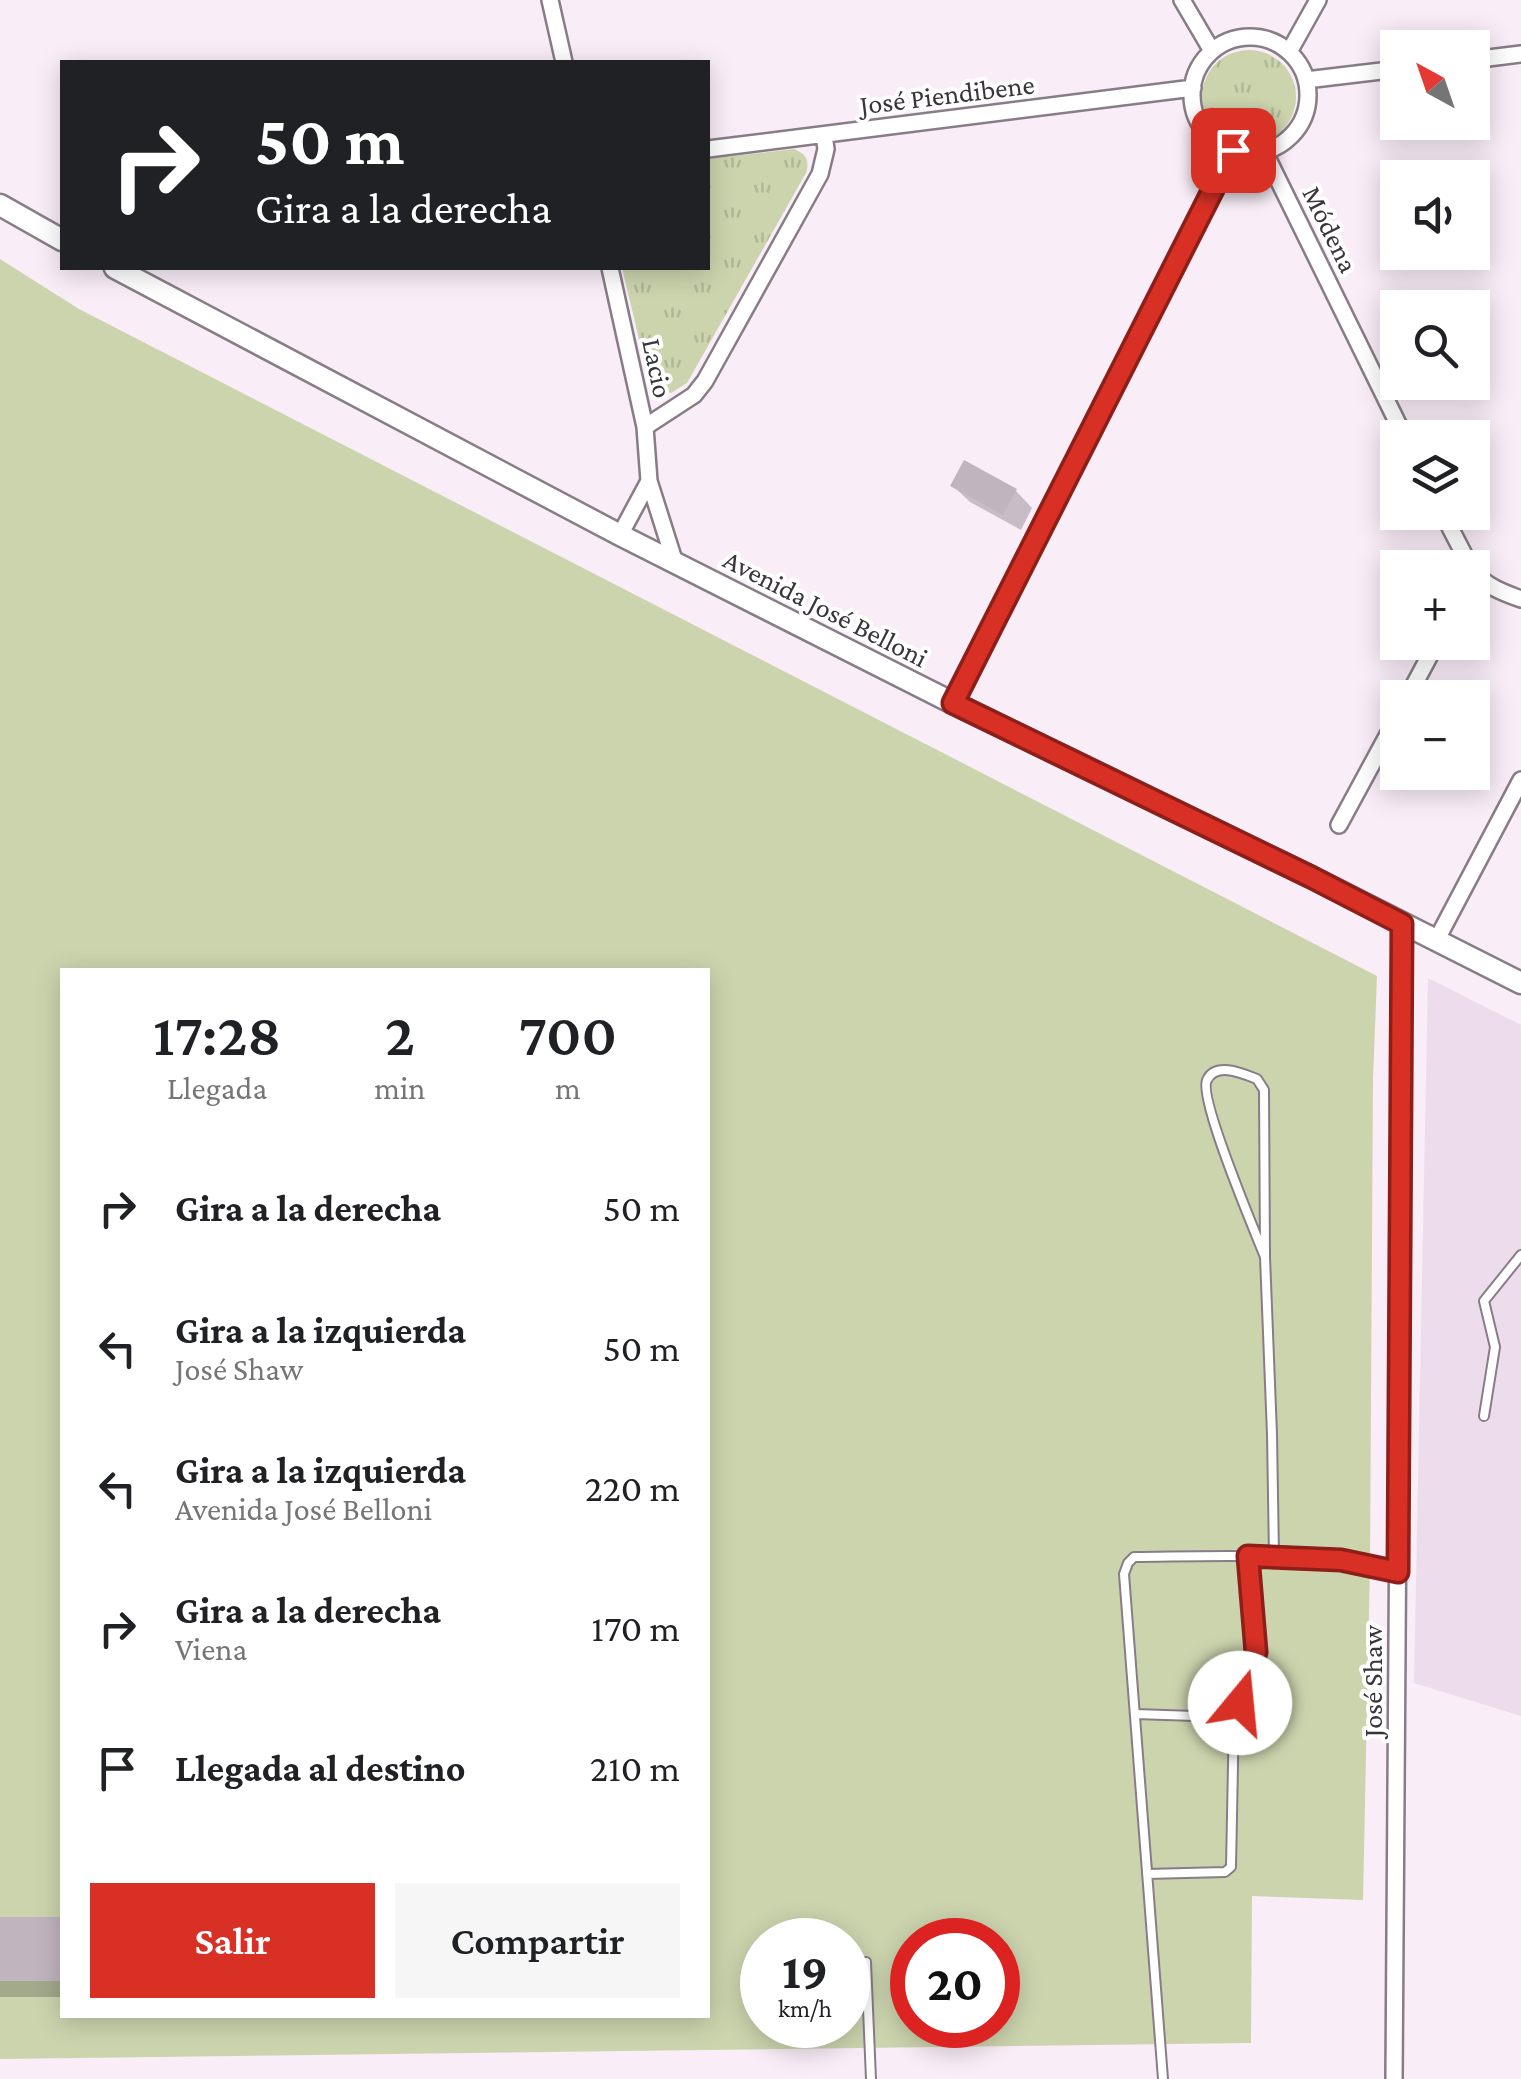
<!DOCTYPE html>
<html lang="es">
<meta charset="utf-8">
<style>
body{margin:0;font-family:"Crimson Pro",serif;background:#f6f6f6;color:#202124;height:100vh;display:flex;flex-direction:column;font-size:38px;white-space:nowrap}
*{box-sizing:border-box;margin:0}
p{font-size:32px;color:#757577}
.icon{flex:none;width:55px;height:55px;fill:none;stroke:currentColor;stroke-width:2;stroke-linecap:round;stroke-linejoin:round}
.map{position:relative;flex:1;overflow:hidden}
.details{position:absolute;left:60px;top:968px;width:650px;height:1050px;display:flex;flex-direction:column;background:#fff;border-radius:0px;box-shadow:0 5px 25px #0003}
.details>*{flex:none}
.hud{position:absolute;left:60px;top:60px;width:650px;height:210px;border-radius:0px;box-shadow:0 5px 25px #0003;background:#202124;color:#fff;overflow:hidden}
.needle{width:65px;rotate:320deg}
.controls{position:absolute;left:1380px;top:30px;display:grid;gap:20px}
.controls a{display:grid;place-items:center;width:110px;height:110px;border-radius:0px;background:#fff;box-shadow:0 5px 25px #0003;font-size:50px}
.speed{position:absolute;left:740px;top:1918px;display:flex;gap:20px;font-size:50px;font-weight:700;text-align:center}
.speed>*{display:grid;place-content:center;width:130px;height:130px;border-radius:50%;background:#fff;box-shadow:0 5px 25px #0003;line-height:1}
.speed small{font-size:25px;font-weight:400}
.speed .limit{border:15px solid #d22;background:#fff;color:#111}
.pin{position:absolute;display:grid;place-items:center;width:85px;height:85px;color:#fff;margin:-42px;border-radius:20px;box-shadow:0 5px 15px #0006}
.me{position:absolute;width:110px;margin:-55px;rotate:17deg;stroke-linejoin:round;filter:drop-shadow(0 0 8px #0008)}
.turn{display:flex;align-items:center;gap:35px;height:210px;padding:0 30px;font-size:45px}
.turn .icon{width:130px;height:130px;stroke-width:2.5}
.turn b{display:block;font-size:70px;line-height:85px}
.eta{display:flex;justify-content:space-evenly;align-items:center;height:170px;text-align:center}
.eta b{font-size:60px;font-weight:600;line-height:70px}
.action{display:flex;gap:20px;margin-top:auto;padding:20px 30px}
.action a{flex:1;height:115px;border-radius:0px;background:#d93025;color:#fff;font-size:40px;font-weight:600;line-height:115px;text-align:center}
.action a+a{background:#f6f6f6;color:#202124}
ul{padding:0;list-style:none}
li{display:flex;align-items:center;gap:30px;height:140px;padding:0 30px}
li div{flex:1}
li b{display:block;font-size:38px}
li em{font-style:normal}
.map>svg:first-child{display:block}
.built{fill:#eddcec}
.park{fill:url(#park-tufts)}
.garden{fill:#ccd4ae;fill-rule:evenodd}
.shadow{fill:#0003}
.building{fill:#c0b5bf}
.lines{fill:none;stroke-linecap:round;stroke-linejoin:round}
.lane-casing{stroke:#887d87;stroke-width:12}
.street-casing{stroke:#887d87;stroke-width:20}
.secondary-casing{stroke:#887d87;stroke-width:25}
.lane{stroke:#fff;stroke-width:8}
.street{stroke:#fff;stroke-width:15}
.secondary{stroke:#fff;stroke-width:20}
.route-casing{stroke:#8d1f18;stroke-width:25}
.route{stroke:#d93025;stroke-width:18}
.labels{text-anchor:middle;stroke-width:8;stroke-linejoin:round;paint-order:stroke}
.street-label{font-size:28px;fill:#393539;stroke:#fff}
</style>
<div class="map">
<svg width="1521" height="2079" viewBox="0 0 1521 2079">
<defs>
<pattern id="park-tufts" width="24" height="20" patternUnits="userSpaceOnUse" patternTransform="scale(2.5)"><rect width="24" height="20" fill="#ccd4ae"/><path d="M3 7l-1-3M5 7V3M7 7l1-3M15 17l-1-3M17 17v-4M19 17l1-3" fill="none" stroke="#b0b796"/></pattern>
</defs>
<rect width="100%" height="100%" fill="#f9edf8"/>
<path class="built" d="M1428 978 1521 1025V1716L1414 1683Z"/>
<path class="park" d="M1202 97a47 47 0 1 1 94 0a47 47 0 1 1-94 0Z
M794 149C806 154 810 160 806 173L687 383 671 393 657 389 648 376 622 268H708V159Z"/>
<path class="garden" d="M0 259 79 309 1377 976 1373 1080 1370 1565 1363 1900 1252 1896 1251 2043 0 2059ZM62 970H708V2015H62ZM762 1940H848V2025H762ZM912 1940H998V2025H912Z"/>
<path class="shadow" d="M953 486 1016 491 1032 508 1021 530 970 502Z
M0 1919H62V1997H0Z"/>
<path class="building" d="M964 460 1017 489 1003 515 950 486Z
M0 1917H62V1981H0Z"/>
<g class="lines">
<g class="lane-casing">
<path id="lane" d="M1265 1257C1255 1232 1198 1097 1207 1080 1216 1061 1244 1074 1257 1079L1264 1090 1265 1257 1272 1434 1274 1556
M1484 1416 1495 1347 1484 1301 1521 1255
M1135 1714 1225 1717 1234 1714 1240 1703 1256 1652 1248 1556
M1147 1874 1225 1872 1231 1867 1234 1714
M866 1962 871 2079
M1163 2079 1124 1574 1128 1563 1134 1557C1223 1556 1311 1551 1398 1572"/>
</g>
<g class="street-casing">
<path id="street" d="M550 0 564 62
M1182 0 1212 51
M1192 95a58 58 0 1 1 116 0a58 58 0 1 1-116 0Z
M1289 52 1318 0
M1472 60 1521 54
M1306 80 1398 69
M708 149 1193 88
M1264 151 1405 438
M610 268 645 427 649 481 675 563
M645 427 694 395 705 381 820 174 826 149 824 135
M1442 512 1471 568
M620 535 649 481
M1472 570C1486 586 1501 592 1521 599
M1407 698 1437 642
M953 703 1233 150
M1339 825 1398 716
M1436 941 1521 780
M1394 2079 1402 924"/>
</g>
<g class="secondary-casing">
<path id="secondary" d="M0 205 62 240
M115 268 620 535 951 702 1311 877 1521 983"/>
</g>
<use href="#lane" class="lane"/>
<use href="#street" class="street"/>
<use href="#secondary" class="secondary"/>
</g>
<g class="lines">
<g class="route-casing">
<path id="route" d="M1233 150 953 703 1311 877 1402 924 1398 1572 1341 1560 1248 1556 1256 1652 1240 1703"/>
</g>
<use href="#route" class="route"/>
</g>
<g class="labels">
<g class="street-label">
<text transform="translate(947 94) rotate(-7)" y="10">José Piendibene</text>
<text transform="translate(1331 229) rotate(64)" y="10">Módena</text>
<text transform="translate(658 368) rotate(78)" y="10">Lacio</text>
<text transform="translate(826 608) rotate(27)" y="10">Avenida José Belloni</text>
<text transform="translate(1372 1681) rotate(-90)" y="10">José Shaw</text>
</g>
</g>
</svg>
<div class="controls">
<a><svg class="needle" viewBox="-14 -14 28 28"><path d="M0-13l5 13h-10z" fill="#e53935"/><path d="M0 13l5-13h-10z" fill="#757577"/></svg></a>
<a><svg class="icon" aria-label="sound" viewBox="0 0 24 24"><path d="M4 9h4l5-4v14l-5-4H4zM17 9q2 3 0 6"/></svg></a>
<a><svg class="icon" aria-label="search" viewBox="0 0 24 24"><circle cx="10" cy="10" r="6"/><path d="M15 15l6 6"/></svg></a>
<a><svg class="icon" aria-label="layers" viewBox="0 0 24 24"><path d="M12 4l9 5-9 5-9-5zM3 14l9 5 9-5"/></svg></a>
<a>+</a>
<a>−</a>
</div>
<div class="speed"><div>19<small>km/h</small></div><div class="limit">20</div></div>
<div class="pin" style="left:1233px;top:150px;background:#d93025"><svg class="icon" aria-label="arrive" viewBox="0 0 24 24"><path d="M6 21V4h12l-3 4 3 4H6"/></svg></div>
<svg class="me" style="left:1240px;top:1703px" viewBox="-20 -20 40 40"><circle r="19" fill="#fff"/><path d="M0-13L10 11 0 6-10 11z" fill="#d93025"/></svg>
<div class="hud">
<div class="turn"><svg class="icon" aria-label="right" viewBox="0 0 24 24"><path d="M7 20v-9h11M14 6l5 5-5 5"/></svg><div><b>50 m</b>Gira a la derecha</div></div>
</div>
<section class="details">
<div class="eta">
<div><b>17:28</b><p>Llegada</p></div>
<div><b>2</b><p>min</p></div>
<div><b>700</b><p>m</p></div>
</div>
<ul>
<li><svg class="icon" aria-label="right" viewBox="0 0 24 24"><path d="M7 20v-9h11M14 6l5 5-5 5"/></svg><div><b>Gira a la derecha</b></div><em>50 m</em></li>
<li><svg class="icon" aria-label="left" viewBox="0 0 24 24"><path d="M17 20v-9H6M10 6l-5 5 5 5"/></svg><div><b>Gira a la izquierda</b><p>José Shaw</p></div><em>50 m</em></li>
<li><svg class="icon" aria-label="left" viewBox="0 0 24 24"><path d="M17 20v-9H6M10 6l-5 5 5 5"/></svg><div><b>Gira a la izquierda</b><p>Avenida José Belloni</p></div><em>220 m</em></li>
<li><svg class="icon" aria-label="right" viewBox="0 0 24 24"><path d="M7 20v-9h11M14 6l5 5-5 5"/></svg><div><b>Gira a la derecha</b><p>Viena</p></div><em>170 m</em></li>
<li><svg class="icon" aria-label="arrive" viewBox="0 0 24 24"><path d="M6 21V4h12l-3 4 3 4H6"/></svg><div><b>Llegada al destino</b></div><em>210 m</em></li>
</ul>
<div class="action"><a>Salir</a><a>Compartir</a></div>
</section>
</div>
